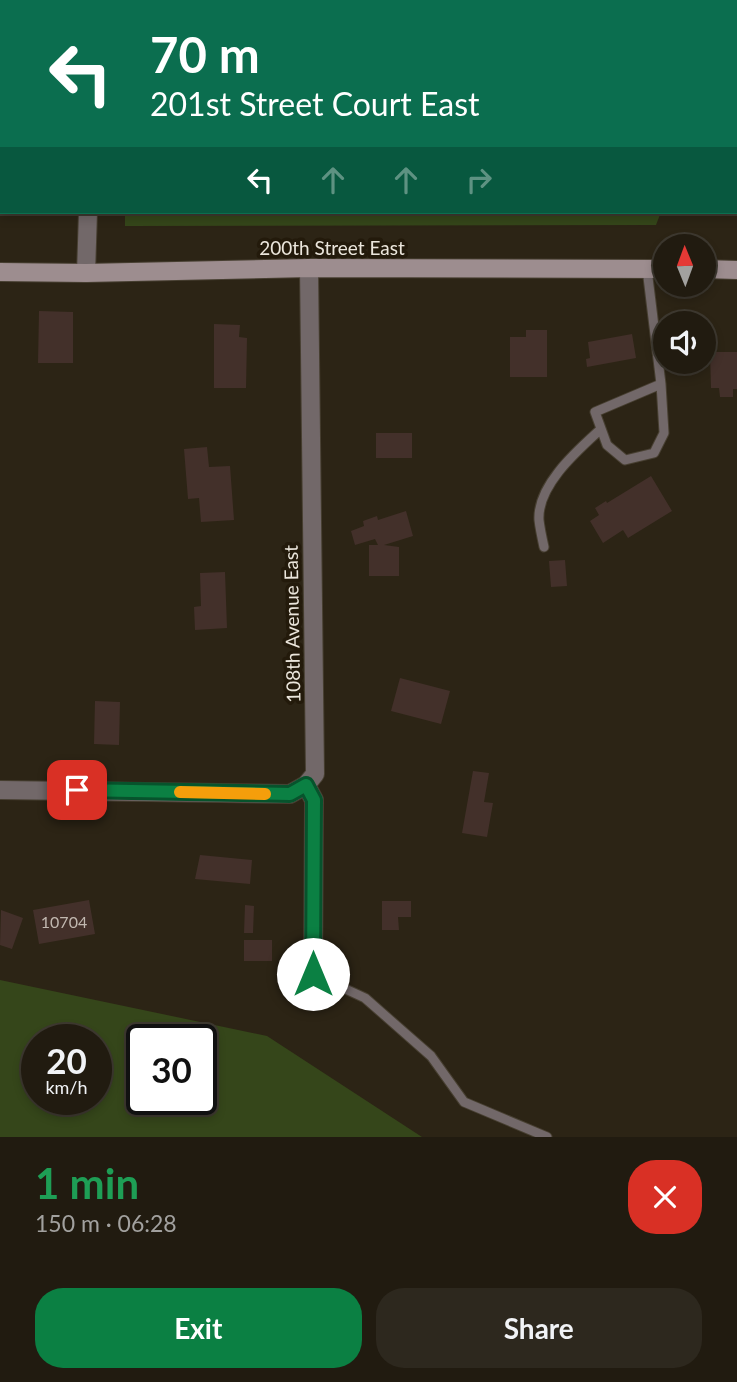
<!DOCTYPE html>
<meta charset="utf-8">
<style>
body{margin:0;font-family:Lato,sans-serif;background:#2d281e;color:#f1f3f6;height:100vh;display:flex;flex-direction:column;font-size:26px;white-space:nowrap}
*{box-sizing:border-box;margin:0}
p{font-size:23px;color:#a2a19f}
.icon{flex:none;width:38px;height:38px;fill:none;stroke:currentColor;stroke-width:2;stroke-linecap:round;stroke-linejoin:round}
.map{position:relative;height:1137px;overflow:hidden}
.drawer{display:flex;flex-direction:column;background:#211b10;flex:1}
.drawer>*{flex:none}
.top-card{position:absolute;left:0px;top:0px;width:738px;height:214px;box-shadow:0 4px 10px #0003,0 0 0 2px #3e3930;background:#0b6e4f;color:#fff;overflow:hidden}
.needle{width:46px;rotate:359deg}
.fabs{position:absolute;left:653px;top:234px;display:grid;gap:14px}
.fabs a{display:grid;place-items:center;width:63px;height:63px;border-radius:50%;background:#211b10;box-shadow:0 4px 10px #0003,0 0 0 2px #3e3930;font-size:35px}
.speed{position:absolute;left:21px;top:1024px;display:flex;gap:14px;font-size:35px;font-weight:700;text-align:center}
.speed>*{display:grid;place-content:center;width:91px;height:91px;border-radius:50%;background:#211b10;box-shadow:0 4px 10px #0003,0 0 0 2px #3e3930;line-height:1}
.speed small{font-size:18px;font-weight:400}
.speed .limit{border:4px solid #111;border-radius:10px;background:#fff;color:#111}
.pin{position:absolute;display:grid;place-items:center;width:60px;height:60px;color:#fff;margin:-30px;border-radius:14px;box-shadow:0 4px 10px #0006}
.me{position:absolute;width:77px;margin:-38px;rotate:0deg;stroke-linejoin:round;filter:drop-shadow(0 0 5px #0008)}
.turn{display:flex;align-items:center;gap:24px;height:147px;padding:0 35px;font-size:32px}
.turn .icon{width:91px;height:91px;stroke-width:2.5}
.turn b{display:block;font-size:49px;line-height:60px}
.lanes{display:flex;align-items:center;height:66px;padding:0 35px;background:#0003;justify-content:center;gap:35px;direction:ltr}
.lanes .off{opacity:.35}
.round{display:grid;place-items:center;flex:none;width:74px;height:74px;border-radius:28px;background:#2d281e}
.headline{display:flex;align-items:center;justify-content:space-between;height:119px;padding:0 35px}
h1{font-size:42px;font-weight:700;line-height:52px;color:#1e9e55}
.action{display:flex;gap:14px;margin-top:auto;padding:14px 35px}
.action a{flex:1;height:80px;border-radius:28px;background:#0b8043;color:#fff;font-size:28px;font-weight:700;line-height:80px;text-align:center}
.action a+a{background:#2d281e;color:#f1f3f6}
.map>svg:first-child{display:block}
.green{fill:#35461a;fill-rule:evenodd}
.building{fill:#43302a}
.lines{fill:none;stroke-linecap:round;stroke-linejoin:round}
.lane-casing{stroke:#473f31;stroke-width:11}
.street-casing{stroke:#473f31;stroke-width:20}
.secondary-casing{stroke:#473f31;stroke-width:20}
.lane{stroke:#726869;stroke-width:9}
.street{stroke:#726869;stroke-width:18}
.secondary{stroke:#9d8d8f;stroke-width:18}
.route-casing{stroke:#07532c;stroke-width:18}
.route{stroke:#0b8043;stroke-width:12}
.slow{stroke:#f59e0b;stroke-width:12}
.labels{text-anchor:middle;stroke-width:7;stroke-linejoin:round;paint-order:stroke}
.number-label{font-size:16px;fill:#c1b8b0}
.street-label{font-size:19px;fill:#ebe6dc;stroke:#231a0b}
</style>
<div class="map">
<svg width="737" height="1137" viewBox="0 0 737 1137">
<rect width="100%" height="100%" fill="#2c2415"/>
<path class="green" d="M535 0H737V31V2Z
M125 212H661L656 225 125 226Z
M0 980 267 1036 422 1137H0ZM37 1040H96V1099H37ZM142 1040H201V1099H142Z"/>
<path class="building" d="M39 311 73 312V363H38Z
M214 324 240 325 239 337 247 338 246 388H214Z
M526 330H547V377H510V337H526Z
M632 334 636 358 587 367 586 359 590 358 588 342Z
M710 352H737V389H733V397H720L719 388H711Z
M376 433H412V458H376Z
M207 447 209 467 230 466 234 520 201 522 199 498 188 499 184 449Z
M651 476 672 511 628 538 623 530 603 543 590 521 599 515 595 508 606 501 607 503Z
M406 511 413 536 384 545 399 547V576H369V545H378L375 539 355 545 351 531 364 526 363 521 377 516 378 520Z
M565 560 567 586 551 587 549 561Z
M225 572 227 628 195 630 194 607 201 606 200 573Z
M400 678 450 691 441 724 391 711Z
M95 701 120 702 119 745 94 744Z
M473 771 489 773 484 802 493 803 487 837 462 833Z
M200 855 252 860 250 884 195 879Z
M89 900 95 934 39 944 33 910Z
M382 901H411V917H398L399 930H382Z
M245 905 254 906 253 933H244Z
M1 910 23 918 12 949 0 945Z
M244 940H272V961H244Z"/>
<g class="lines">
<g class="lane-casing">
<path id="lane" d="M647 269 661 384 664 433 654 453 625 460 607 445 595 412 661 384
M544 547C542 538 540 529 539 520 537 485 578 450 601 429
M313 974 365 998 431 1056 464 1102 547 1137"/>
</g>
<g class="street-casing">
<path id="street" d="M98 2V0
M309 268 315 774 306 785 314 800 313 974
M86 273 88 212
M0 790 290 794 306 785"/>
</g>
<g class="secondary-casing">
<path id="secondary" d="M704 269 737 270
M0 272 86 273 309 268 665 269"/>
</g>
<use href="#lane" class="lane"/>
<use href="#street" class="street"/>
<use href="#secondary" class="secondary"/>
</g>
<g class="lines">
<g class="route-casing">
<path id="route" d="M77 790 290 794 306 785 314 800 313 974"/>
</g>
<use href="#route" class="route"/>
<path class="slow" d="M180 792 265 794"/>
</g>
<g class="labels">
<g class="number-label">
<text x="64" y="928">10704</text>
</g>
<g class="street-label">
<text x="332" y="255">200th Street East</text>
<text transform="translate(292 624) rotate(-91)" y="7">108th Avenue East</text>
</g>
</g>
</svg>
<div class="fabs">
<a><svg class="needle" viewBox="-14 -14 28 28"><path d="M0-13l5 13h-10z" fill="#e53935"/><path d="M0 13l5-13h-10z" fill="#a2a19f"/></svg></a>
<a><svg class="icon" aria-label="sound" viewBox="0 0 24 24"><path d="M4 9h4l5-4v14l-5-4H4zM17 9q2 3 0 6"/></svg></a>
</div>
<div class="speed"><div>20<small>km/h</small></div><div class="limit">30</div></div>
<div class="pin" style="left:77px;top:790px;background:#d93025"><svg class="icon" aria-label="arrive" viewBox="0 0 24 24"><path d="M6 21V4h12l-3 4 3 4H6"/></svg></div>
<svg class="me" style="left:313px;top:974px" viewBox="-20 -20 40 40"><circle r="19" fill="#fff"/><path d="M0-13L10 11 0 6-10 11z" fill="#0b8043"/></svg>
<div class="top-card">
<div class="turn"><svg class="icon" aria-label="left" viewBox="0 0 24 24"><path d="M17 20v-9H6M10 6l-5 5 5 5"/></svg><div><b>70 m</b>201st Street Court East</div></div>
<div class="lanes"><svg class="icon" aria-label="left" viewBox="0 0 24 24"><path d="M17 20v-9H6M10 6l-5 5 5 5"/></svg><svg class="icon off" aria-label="ahead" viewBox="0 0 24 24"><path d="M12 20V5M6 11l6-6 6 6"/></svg><svg class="icon off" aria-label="ahead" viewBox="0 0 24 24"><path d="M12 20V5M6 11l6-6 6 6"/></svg><svg class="icon off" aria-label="right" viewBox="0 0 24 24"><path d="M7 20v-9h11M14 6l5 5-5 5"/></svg></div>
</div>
</div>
<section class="drawer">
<div class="headline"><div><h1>1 min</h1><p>150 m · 06:28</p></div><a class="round" style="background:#d93025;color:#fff"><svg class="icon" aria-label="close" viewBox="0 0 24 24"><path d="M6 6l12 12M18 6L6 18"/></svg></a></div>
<div class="action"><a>Exit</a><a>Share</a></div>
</section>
